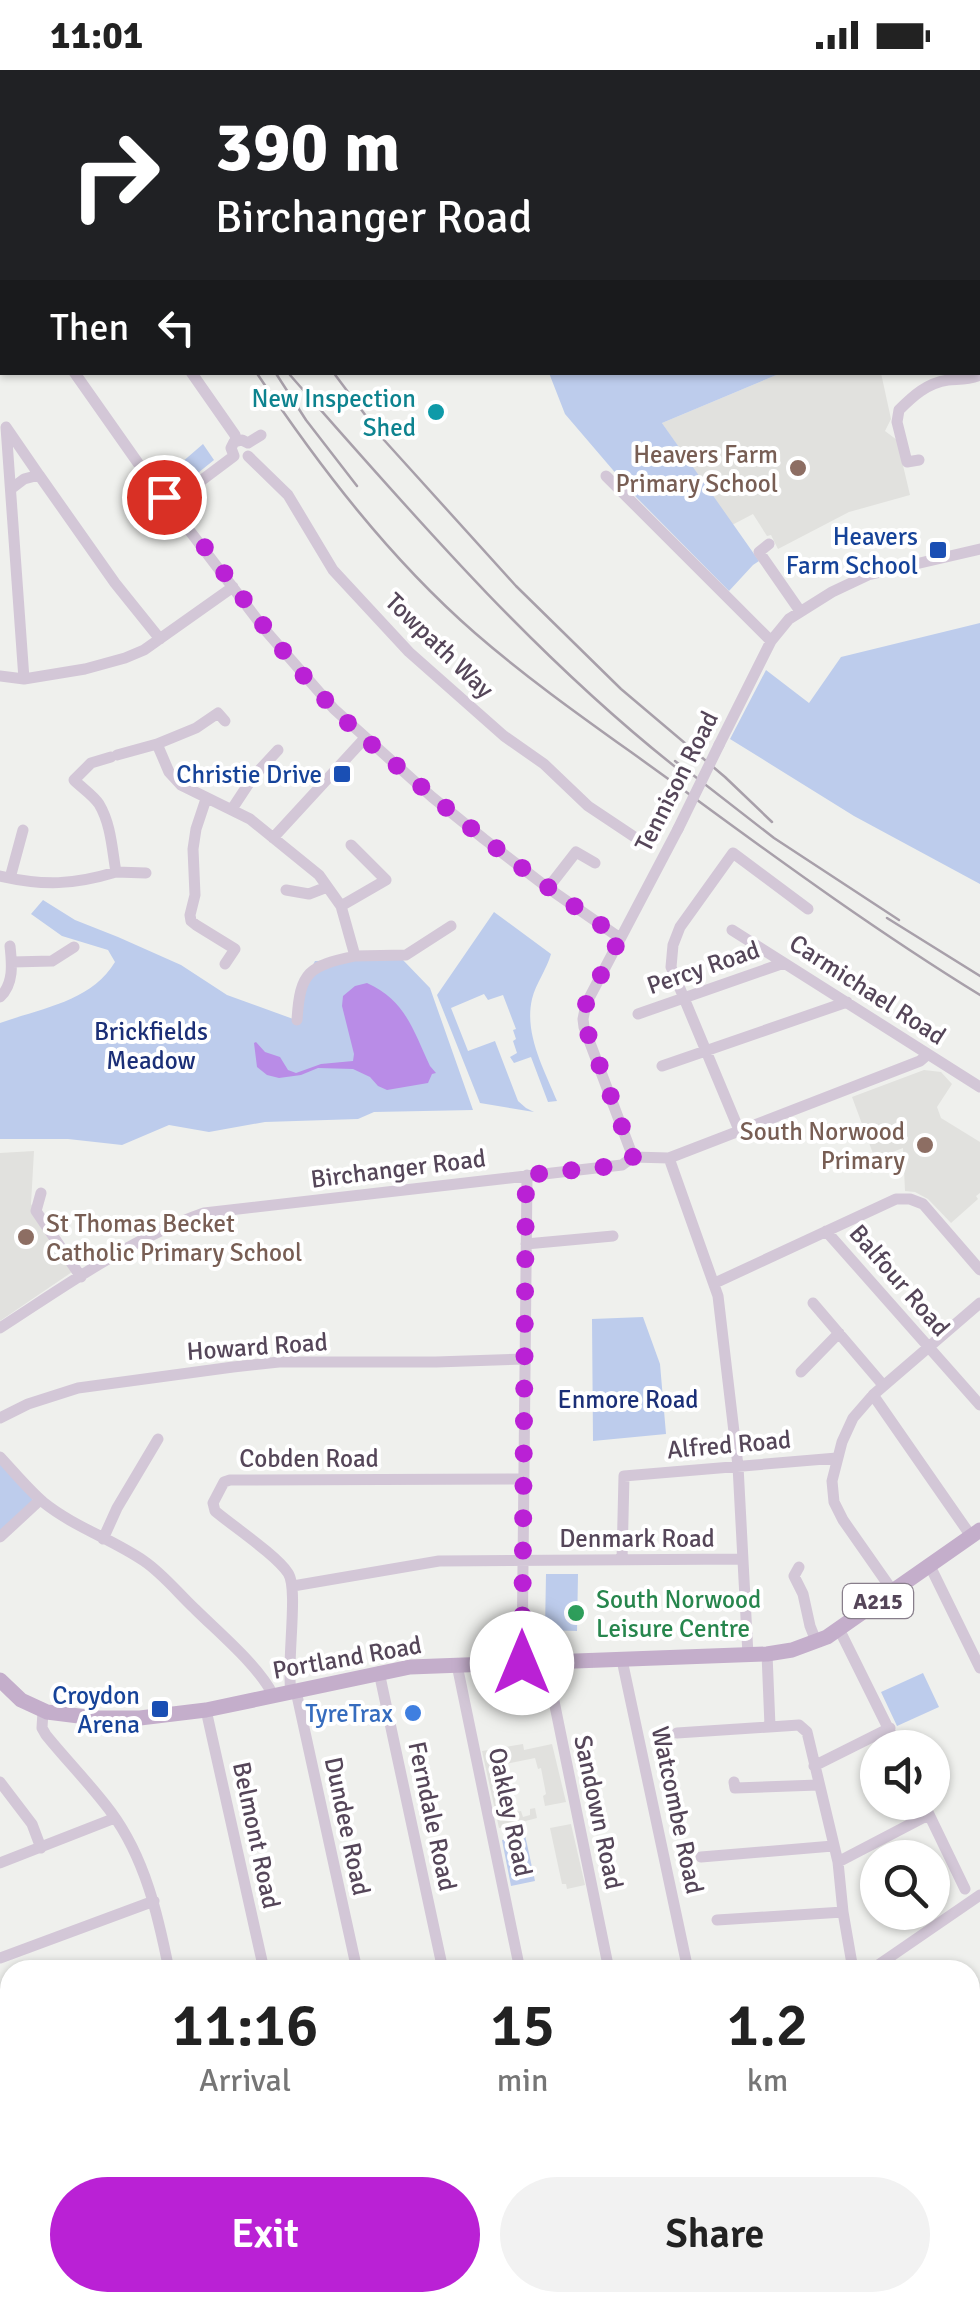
<!DOCTYPE html>
<style>
body{margin:0;font-family:Signika,sans-serif;background:#f2f2f2;color:#222;height:100vh;display:flex;flex-direction:column;font-size:38px;white-space:nowrap}
*{box-sizing:border-box;margin:0}
p{font-size:32px;color:#767676}
.icon{flex:none;width:55px;height:55px;fill:none;stroke:currentColor;stroke-width:2;stroke-linecap:round;stroke-linejoin:round}
.map{position:relative;flex:1;overflow:hidden}
.sheet{position:absolute;left:0px;top:1890px;width:980px;height:352px;display:flex;flex-direction:column;background:#fff;border-radius:30px 30px 0 0;box-shadow:0 2px 8px #0004}
.sheet>*{flex:none}
.top-card{position:absolute;left:0px;top:0px;width:980px;height:305px;box-shadow:0 2px 8px #0004;background:#202124;color:#fff;overflow:hidden}
.controls{position:absolute;left:860px;top:1660px;display:grid;gap:20px}
.controls a{display:grid;place-items:center;width:90px;height:90px;border-radius:50%;background:#fff;box-shadow:0 2px 8px #0004;font-size:50px}
.pin{position:absolute;display:grid;place-items:center;width:85px;height:85px;color:#fff;margin:-42px;border:5px solid #fff;border-radius:50%;box-shadow:0 2px 10px #0007}
.me{position:absolute;width:110px;margin:-55px;rotate:0deg;stroke-linejoin:round;filter:drop-shadow(0 0 8px #0008)}
.turn{display:flex;align-items:center;gap:35px;height:210px;padding:0 50px;font-size:45px}
.turn .icon{width:130px;height:130px;stroke-width:2.5}
.turn b{display:block;font-size:70px;line-height:85px}
.then{display:flex;align-items:center;height:95px;padding:0 50px;background:#0003;gap:20px;font-size:38px}
.eta{display:flex;justify-content:space-evenly;align-items:center;height:170px;text-align:center}
.eta b{font-size:60px;font-weight:600;line-height:70px}
.primary-button{display:flex;gap:20px;margin-top:auto;padding:20px 50px}
.primary-button a{flex:1;height:115px;border-radius:60px;background:#ba21d5;color:#fff;font-size:40px;font-weight:600;line-height:115px;text-align:center}
.primary-button a+a{background:#f2f2f2;color:#222}
.status{display:flex;justify-content:space-between;align-items:center;height:70px;padding:0 50px;background:#fff;direction:ltr}
.status svg{height:28px;fill:currentColor}
.map>svg:first-child{display:block}
.education{fill:#e1e1de}
.green{fill:#bdccec}
.water{fill:#b98ce7}
.lines{fill:none;stroke-linecap:round;stroke-linejoin:round}
.stream{stroke:#b98ce7;stroke-width:2.5}
.minor{stroke:#d3c7d7;stroke-width:11}
.major{stroke:#c4aecb;stroke-width:15}
.tram{stroke:#a8a0aa;stroke-width:2.5}
.rail{stroke:#a8a0aa;stroke-width:2.5}
.minor-bridge{stroke:#d3c7d7;stroke-width:11}
.route{stroke:#ba21d5;stroke-width:18;stroke-dasharray:0 32.4}
.culture-dot{fill:#0f9aa8;stroke:#fff;stroke-width:4}
.education-dot{fill:#8d6e63;stroke:#fff;stroke-width:4}
.transit-dot{fill:#1a4fb4;stroke:#fff;stroke-width:4}
.leisure-dot{fill:#2e9e5b;stroke:#fff;stroke-width:4}
.shop-dot{fill:#3f7fe0;stroke:#fff;stroke-width:4}
.labels{text-anchor:middle;stroke-width:8;stroke-linejoin:round;paint-order:stroke}
.shield{fill:#fff;stroke:#887e8b;stroke-width:2.5}
.shield-label{font-size:22px;font-weight:bold;fill:#554659}
.culture-label{font-size:25px;fill:#0d838f;stroke:#fff;text-anchor:end}
.education-label{font-size:25px;fill:#785e54;stroke:#fff;text-anchor:end}
.transit-label{font-size:25px;fill:#164399;stroke:#fff;text-anchor:end}
.street-label{font-size:25px;fill:#554659;stroke:#fff}
.park-label{font-size:25px;fill:#1b2f77;stroke:#fff}
.leisure-label{font-size:25px;fill:#27864d;stroke:#fff;text-anchor:start}
.shop-label{font-size:25px;fill:#366cbe;stroke:#fff;text-anchor:end}
</style>
<div class="status"><b>11:01</b><svg viewBox="0 0 49 12"><path d="M0 12V9h3v3zM5 12V6h3v6zM10 12V3h3v9zM15 12V0h3v12zM26 1h20v11H26zM47 4h2v5h-2z"/></svg></div>
<div class="map">
<svg width="980" height="2242" viewBox="0 0 980 2242">
<rect width="100%" height="100%" fill="#eff0ed"/>
<path class="education" d="M781 303H881L891 349 885 361 897 370 910 425 849 442 778 479 771 465 767 466 753 444 732 455 662 353Z
M924 1000 941 1002 952 1014 937 1037 941 1048 980 1072V1123L976 1126 978 1129 951 1153 928 1129 915 1122 905 1121 903 1078 875 1089 852 1027Z
M34 1081 31 1134 73 1198 72 1202 0 1251V1083Z
M523 1674 524 1680 552 1674 566 1732 545 1736 543 1726 546 1724 541 1698 538 1699 535 1688 505 1694 509 1714 506 1715 508 1725H511L515 1742 521 1741 523 1747 530 1745V1739L535 1738 537 1748 499 1758 482 1681Z
M571 1754 585 1815 567 1819 566 1814H562L550 1758Z"/>
<path class="green" d="M549 303H781L662 353 759 491 753 495 729 521 636 427 565 344Z
M203 374 214 390 183 415 173 416 166 406Z
M980 553V814L854 746 730 669 766 600 809 633 841 587Z
M43 830 75 850 118 867 181 895 227 925 296 950 303 914 315 891 402 889 430 918 473 1040 374 1042 358 1049 265 1052 209 1062 169 1055 122 1075 68 1069H0V953C41 938 91 932 115 892L108 880 62 866 31 844Z
M494 842 551 884C547 899 536 913 532 929 524 964 544 999 557 1031L548 1032 531 987 514 993 510 987 517 983 513 971 516 969 513 960 516 959 503 925 488 930 484 924 451 938 468 981 495 971 518 1031 526 1038 534 1042 480 1033 437 925Z
M643 1247 660 1294 666 1364 593 1371 592 1249Z
M0 1385 33 1430 0 1462Z
M546 1504H578L577 1561 545 1560Z
M923 1603 939 1637 897 1656 881 1622Z
M525 1765 535 1811 511 1816 502 1770Z
M980 2062V2242H499L511 2232H970V2069Z
M18 2233H82L87 2240 18 2242Z
M175 2233H316L322 2242H173L175 2240 171 2237Z"/>
<path class="water" d="M367 913C406 931 413 960 430 996L436 1003 432 1004 428 1013 387 1020 378 1016 370 1007 353 999 318 998 301 1005 279 1008 267 1005 257 997 254 973 256 972 265 982 280 987 288 1000 296 1003 321 994 353 991 354 984 342 936 343 926 355 916Z"/>
<g class="lines">
<path class="stream" d="M641 2 643 0"/>
<path class="minor" d="M0 41 2 44
M0 194 2 198
M978 234 980 232
M0 271 2 270
M74 302 138 393 266 561 334 639 432 727 484 769 548 818 620 868
M191 302 235 365 236 371
M234 386 231 378 234 372 242 370 248 373 261 365
M248 386 288 425 333 500 409 582 504 666 544 694 588 736 633 766
M919 390 907 392 897 352 899 340C913 326 927 313 948 310 960 309 969 310 980 305
M39 405 115 513 160 569
M606 406 771 571
M11 419 24 409 39 405 6 357 24 609
M170 434 234 386
M769 474 759 482 800 541
M0 606 24 609 85 599 125 588 144 580 233 517
M225 651 218 643 196 658 157 674 169 702 181 715 250 749 319 805 341 836 355 886C309 896 300 901 297 950
M719 675 771 571 789 549 832 522 868 505 980 479
M117 685 157 674
M206 729 196 759 193 779 195 825 190 845 191 851 196 855 235 879 225 894
M232 739 253 707 278 680
M273 768 365 668
M116 802 146 803
M0 806C44 816 73 815 116 802 112 779 111 754 99 734 93 725 82 718 74 710L91 693 111 687
M10 808 23 760
M548 818 576 782 595 793
M286 820 309 824 327 817
M341 836 386 810 351 775
M732 860 980 1017
M355 886 406 885 451 856
M12 892 52 891 74 877
M0 927C14 914 12 894 10 876
M638 944 784 893
M662 996 847 932
M739 1060 671 897 673 875 680 857 733 783 808 839
M633 1087 584 957 583 949 586 934 678 759
M669 1088 718 1226 738 1396 748 1585
M41 1123 36 1141 81 1207
M826 1161 980 1335
M526 1174 613 1166
M715 1213 896 1129H910L923 1134 980 1200
M813 1233 883 1315
M0 1258C65 1216 130 1169 204 1143L622 1095 633 1087 669 1088 920 991 928 984
M801 1302 839 1263
M873 1325 971 1466
M0 1348 28 1334 78 1318 233 1297 279 1292H436L524 1289
M0 1387C14 1402 28 1419 43 1432 74 1457 112 1469 144 1491 163 1504 178 1523 195 1539 218 1562 259 1596 273 1625
M0 1467 40 1430
M103 1469 117 1438 158 1369
M622 1490 624 1406 837 1388
M929 1494 980 1598
M799 1497 794 1506 803 1524 810 1556 816 1571
M293 1516 439 1491 743 1489
M892 1520 843 1450 834 1432 832 1411 842 1372 853 1348 873 1325 980 1233
M839 1559 898 1678
M767 1584 770 1656
M622 1590 688 1900
M546 1592 609 1900
M522 1593 527 1105
M457 1595 520 1900
M379 1602 443 1900
M296 1621 357 1900
M291 1622C286 1593 299 1519 288 1503 276 1485 234 1457 215 1441L213 1433 224 1412 230 1410 523 1409
M206 1640 264 1900
M43 1641 42 1658 46 1665C67 1691 91 1715 111 1742 145 1788 158 1845 169 1900
M677 1663 799 1655 807 1662 838 1792 843 1842 852 1894
M814 1696 890 1658
M0 1712 32 1754 41 1778
M734 1712 735 1718 818 1715
M923 1732 965 1819
M701 1787 833 1776
M838 1792 928 1745
M0 1793 115 1748
M717 1850 843 1842
M0 1888 154 1831
M871 1900 980 1825
M970 1951 980 1944
M0 1989 10 2003
M970 2056 980 2049
M0 2216H10"/>
<path class="major" d="M0 1610 21 1630 47 1642 95 1648H140L206 1640 410 1597 767 1584 792 1580 827 1567 980 1460"/>
<path class="tram" d="M0 2095 10 2109
M970 2144 980 2148
M93 2232 100 2242
M482 2242 494 2232"/>
<path class="rail" d="M38 0 40 2
M56 0 58 2
M80 0 81 2
M159 0V2
M281 2V0
M256 302C319 396 389 488 475 563 544 623 620 673 693 727 787 796 881 864 980 925
M275 302 306 350 357 416
M333 302 384 370 516 516 621 619 725 707 772 752
M290 305C413 445 536 588 683 703
M675 691 774 768 899 850
M887 848 980 906"/>
<path class="minor-bridge" d="M678 759 719 675"/>
</g>
<g class="lines">
<path class="route" d="M164 427C224 496 271 575 335 640 358 664 384 685 409 706 476 765 547 818 620 868L586 934 583 950 633 1087 622 1095 526 1105 522 1593"/>
</g>
<circle class="culture-dot" cx="436" cy="342" r="10"/>
<g class="education-dot">
<circle cx="798" cy="398" r="10"/>
<circle cx="925" cy="1075" r="10"/>
<circle cx="26" cy="1167" r="10"/>
</g>
<g class="transit-dot">
<rect x="928" y="470" width="20" height="20" rx="5"/>
<rect x="332" y="694" width="20" height="20" rx="5"/>
<rect x="150" y="1629" width="20" height="20" rx="5"/>
</g>
<circle class="leisure-dot" cx="576" cy="1543" r="10"/>
<circle class="shop-dot" cx="413" cy="1643" r="10"/>
<g class="labels">
<rect class="shield" x="843" y="1514" width="70" height="34" rx="8"/>
<g class="shield-label">
<text x="878" y="1539">A215</text>
</g>
<g class="culture-label">
<text x="416" y="337">New Inspection<tspan x="416" dy="29">Shed</tspan></text>
</g>
<g class="education-label">
<text x="778" y="393">Heavers Farm<tspan x="778" dy="29">Primary School</tspan></text>
<text x="905" y="1070">South Norwood<tspan x="905" dy="29">Primary</tspan></text>
<text x="46" y="1162" text-anchor="start">St Thomas Becket<tspan x="46" dy="29">Catholic Primary School</tspan></text>
</g>
<g class="transit-label">
<text x="918" y="475">Heavers<tspan x="918" dy="29">Farm School</tspan></text>
<text x="322" y="713">Christie Drive</text>
<text x="140" y="1634">Croydon<tspan x="140" dy="29">Arena</tspan></text>
</g>
<g class="street-label">
<text transform="translate(440 575) rotate(44)" y="9">Towpath Way</text>
<text transform="translate(676 711) rotate(-63)" y="9">Tennison Road</text>
<text transform="translate(703 897) rotate(-19)" y="9">Percy Road</text>
<text transform="translate(868 919) rotate(33)" y="9">Carmichael Road</text>
<text transform="translate(398 1098) rotate(-7)" y="9">Birchanger Road</text>
<text transform="translate(900 1210) rotate(49)" y="9">Balfour Road</text>
<text transform="translate(257 1276) rotate(-4)" y="9">Howard Road</text>
<text transform="translate(729 1374) rotate(-5)" y="9">Alfred Road</text>
<text x="309" y="1397">Cobden Road</text>
<text x="637" y="1477">Denmark Road</text>
<text transform="translate(347 1587) rotate(-10)" y="9">Portland Road</text>
<text transform="translate(678 1740) rotate(78)" y="9">Watcombe Road</text>
<text transform="translate(511 1742) rotate(78)" y="9">Oakley Road</text>
<text transform="translate(599 1742) rotate(78)" y="9">Sandown Road</text>
<text transform="translate(433 1746) rotate(78)" y="9">Ferndale Road</text>
<text transform="translate(348 1756) rotate(78)" y="9">Dundee Road</text>
<text transform="translate(257 1765) rotate(78)" y="9">Belmont Road</text>
</g>
<g class="park-label">
<text x="151" y="970">Brickfields<tspan x="151" dy="29">Meadow</tspan></text>
<text x="628" y="1338">Enmore Road</text>
</g>
<g class="leisure-label">
<text x="596" y="1538">South Norwood<tspan x="596" dy="29">Leisure Centre</tspan></text>
</g>
<g class="shop-label">
<text x="393" y="1652">TyreTrax</text>
</g>
</g>
</svg>
<div class="controls">
<a><svg class="icon" aria-label="sound" viewBox="0 0 24 24"><path d="M4 9h4l5-4v14l-5-4H4zM17 9q2 3 0 6"/></svg></a>
<a><svg class="icon" aria-label="search" viewBox="0 0 24 24"><circle cx="10" cy="10" r="6"/><path d="M15 15l6 6"/></svg></a>
</div>
<div class="pin" style="left:164px;top:427px;background:#d93025"><svg class="icon" aria-label="arrive" viewBox="0 0 24 24"><path d="M6 21V4h12l-3 4 3 4H6"/></svg></div>
<svg class="me" style="left:522px;top:1593px" viewBox="-20 -20 40 40"><circle r="19" fill="#fff"/><path d="M0-13L10 11 0 6-10 11z" fill="#ba21d5"/></svg>
<div class="top-card">
<div class="turn"><svg class="icon" aria-label="right" viewBox="0 0 24 24"><path d="M7 20v-9h11M14 6l5 5-5 5"/></svg><div><b>390 m</b>Birchanger Road</div></div>
<div class="then">Then<svg class="icon" aria-label="left" viewBox="0 0 24 24"><path d="M17 20v-9H6M10 6l-5 5 5 5"/></svg></div>
</div>
<section class="sheet">
<div class="eta">
<div><b>11:16</b><p>Arrival</p></div>
<div><b>15</b><p>min</p></div>
<div><b>1.2</b><p>km</p></div>
</div>
<div class="primary-button"><a>Exit</a><a>Share</a></div>
</section>
</div>
